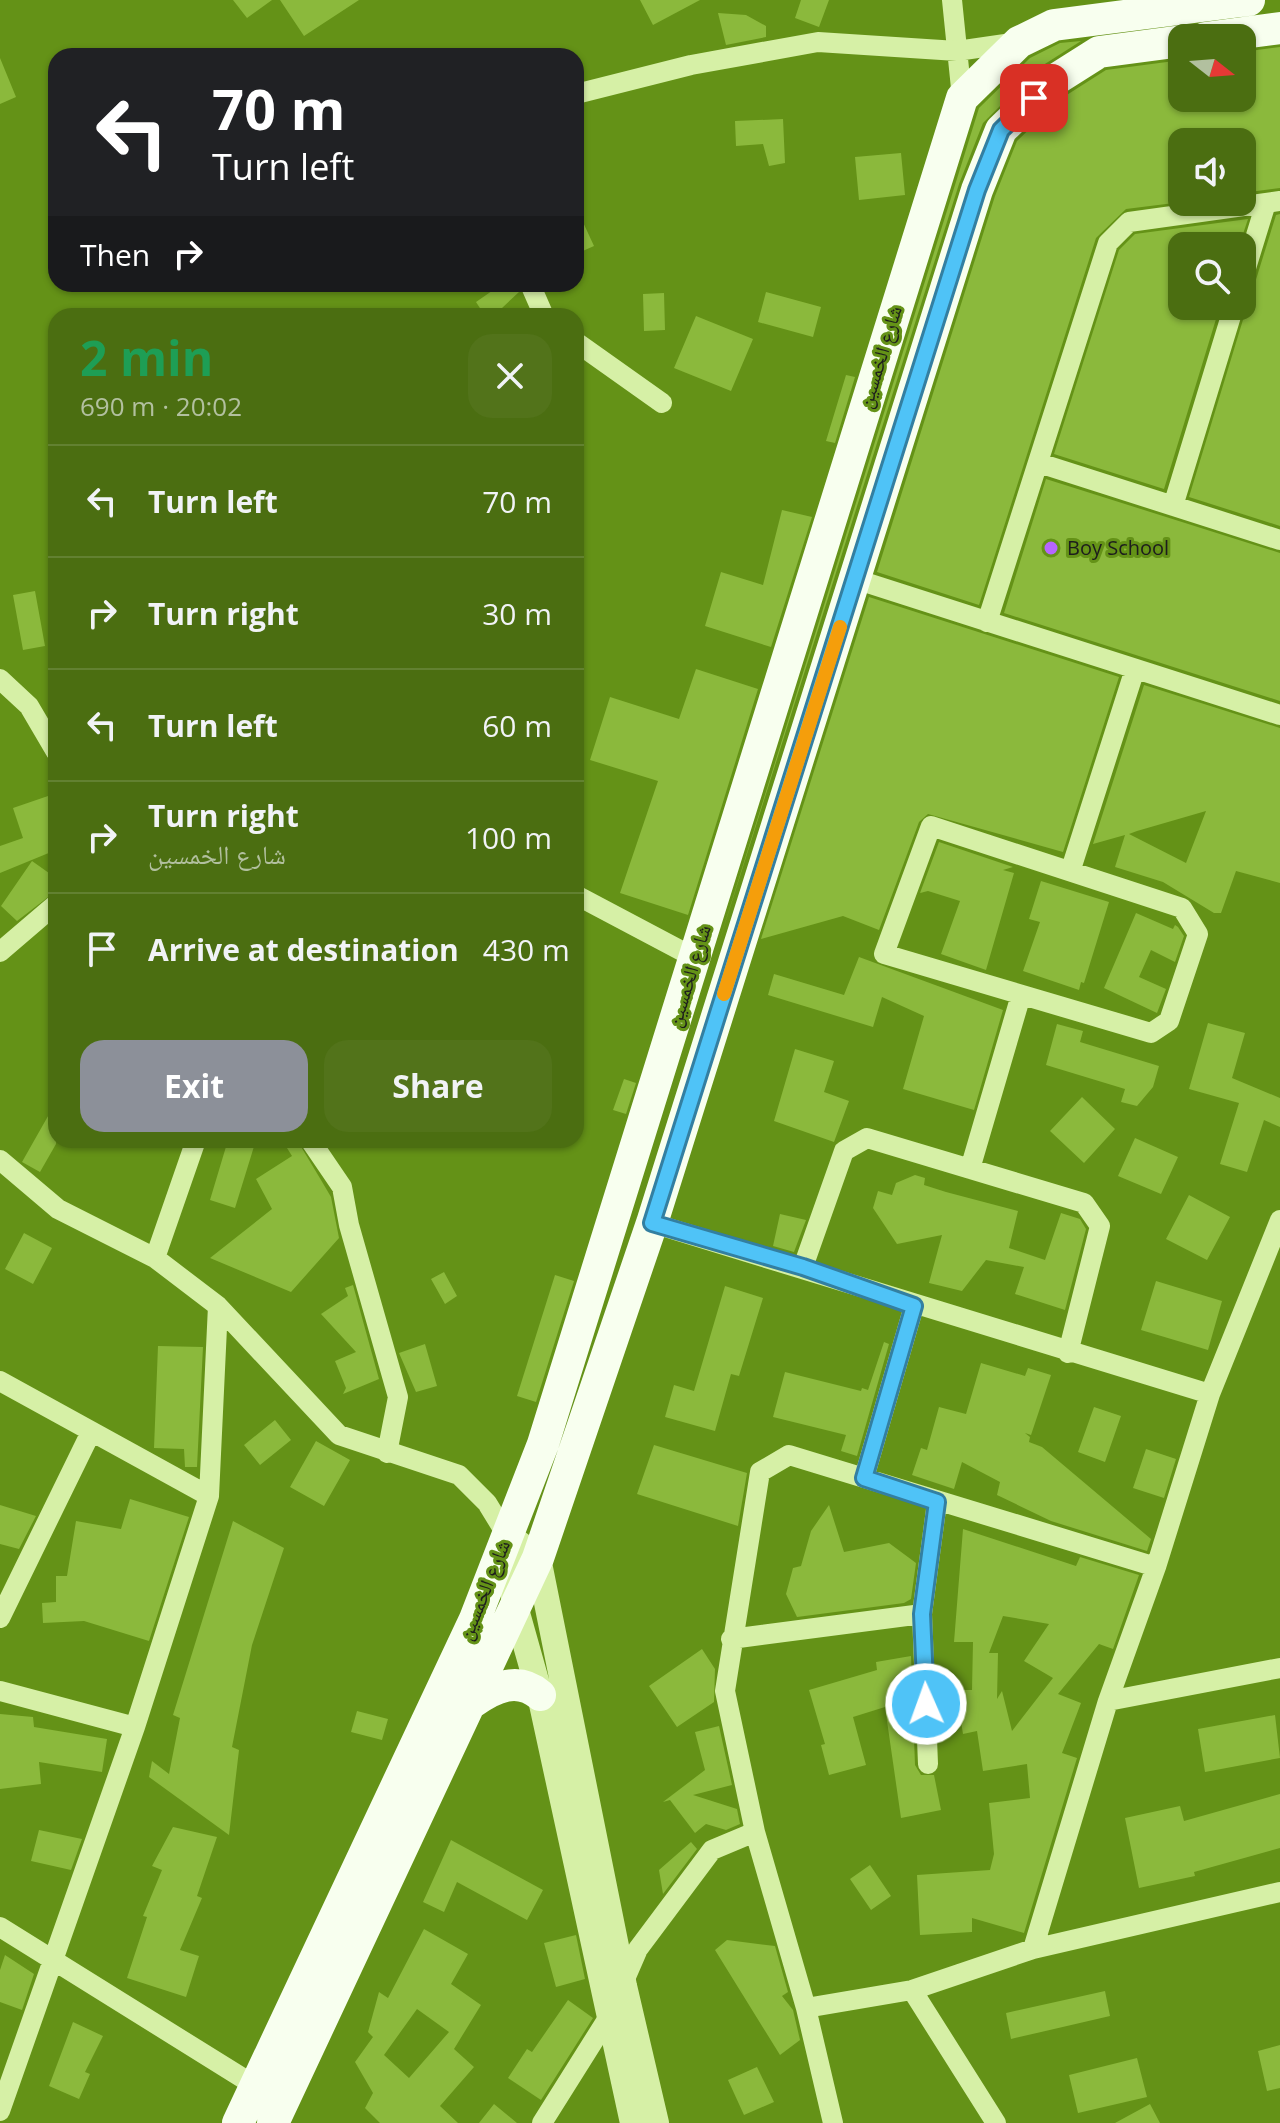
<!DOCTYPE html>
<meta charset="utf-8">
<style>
body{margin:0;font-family:"Open Sans","Noto Naskh Arabic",sans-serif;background:#52731a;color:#f1f3f6;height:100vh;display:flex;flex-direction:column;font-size:30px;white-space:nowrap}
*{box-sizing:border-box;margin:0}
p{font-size:26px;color:#b2c09f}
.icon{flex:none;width:44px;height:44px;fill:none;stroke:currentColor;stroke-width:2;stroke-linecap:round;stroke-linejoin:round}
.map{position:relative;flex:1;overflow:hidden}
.sheet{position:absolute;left:48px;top:308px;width:536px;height:840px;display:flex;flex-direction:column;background:#4b6e11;border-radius:24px;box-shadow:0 2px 6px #0004}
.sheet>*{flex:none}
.hud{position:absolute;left:48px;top:48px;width:536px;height:244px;border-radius:24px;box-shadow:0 2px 6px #0004;background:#202124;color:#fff;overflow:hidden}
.needle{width:52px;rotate:107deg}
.controls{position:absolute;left:1168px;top:24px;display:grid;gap:16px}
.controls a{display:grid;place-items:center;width:88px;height:88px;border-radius:16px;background:#4b6e11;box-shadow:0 2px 6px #0004;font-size:40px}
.pin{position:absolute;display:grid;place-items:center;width:68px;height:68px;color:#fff;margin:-34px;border-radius:16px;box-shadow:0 4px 12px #0006}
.me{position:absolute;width:88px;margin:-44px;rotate:358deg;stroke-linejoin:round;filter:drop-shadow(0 0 6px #0008)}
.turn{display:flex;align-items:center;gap:28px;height:168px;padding:0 32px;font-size:36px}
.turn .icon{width:104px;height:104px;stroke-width:2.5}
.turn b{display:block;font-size:56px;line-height:68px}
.then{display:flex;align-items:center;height:76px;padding:0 32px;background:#0003;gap:16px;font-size:30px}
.round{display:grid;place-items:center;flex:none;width:84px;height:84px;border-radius:24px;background:#52731a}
.headline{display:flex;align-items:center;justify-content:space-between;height:136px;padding:0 32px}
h1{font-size:48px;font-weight:700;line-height:60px;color:#1e9e55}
.cta{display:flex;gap:16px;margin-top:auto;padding:16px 32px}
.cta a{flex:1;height:92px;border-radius:24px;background:#8c9099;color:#fff;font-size:32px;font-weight:700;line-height:92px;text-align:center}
.cta a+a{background:#52731a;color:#f1f3f6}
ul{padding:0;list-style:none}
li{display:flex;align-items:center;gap:24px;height:112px;padding:0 32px;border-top:2px solid #628131}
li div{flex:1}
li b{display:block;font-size:30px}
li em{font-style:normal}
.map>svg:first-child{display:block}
.building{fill:#8bb93c;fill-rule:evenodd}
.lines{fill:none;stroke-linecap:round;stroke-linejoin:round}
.minor{stroke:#d6f0a6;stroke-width:20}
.tertiary{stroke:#d6f0a6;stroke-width:26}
.primary{stroke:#f8ffef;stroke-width:32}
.route-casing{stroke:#337fa1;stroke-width:20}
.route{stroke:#4fc3f7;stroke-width:14}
.slow{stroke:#f59e0b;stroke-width:14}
.poi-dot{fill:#b665ff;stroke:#649217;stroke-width:3}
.labels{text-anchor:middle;stroke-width:6;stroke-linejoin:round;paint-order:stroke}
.street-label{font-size:20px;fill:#1d1d1d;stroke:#649217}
.poi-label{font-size:20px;fill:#1d1d1d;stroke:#649217;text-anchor:start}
</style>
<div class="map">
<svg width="1280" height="2123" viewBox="0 0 1280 2123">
<rect width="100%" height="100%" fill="#649217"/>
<path class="building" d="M233 0H272L247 18Z
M280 0H359L304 36Z
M640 0H700L653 25Z
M801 0H829L819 27 795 18Z
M718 13 746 15 766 26V37L726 45Z
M1081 41 1037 69 983 123 959 184 716 952 979 108 1030 58 1060 43Z
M1280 47V188L1242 193V142H1182V202L1126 209 1096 238 979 605 877 572 995 196 1017 141 1062 98 1106 70 1182 60V98H1242V52Z
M0 58 16 97 0 104Z
M783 119 785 163 769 166 763 144 736 146 735 121Z
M901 153 905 195 859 200 855 157Z
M576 207 594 246 576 254Z
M1280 214V526L1189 497 1246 310 1242 294 1254 286 1276 215Z
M1248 219 1239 246H1182V306H1220L1164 489 1054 454 1119 250 1135 234Z
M502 284H517L519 292 502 308 485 316 476 302Z
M766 292 821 307 813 337 758 322Z
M664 293 665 330 644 331 643 294Z
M696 316 753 339 731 391 674 368Z
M846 375 855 377 835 443 826 441Z
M1046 479 1280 553V701L1004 613Z
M782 510 812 517 771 647 705 626 721 572 763 585Z
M35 591 45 646 23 650 13 595Z
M869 597 1119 677 1063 852 928 814 919 822 879 930 843 916 761 939Z
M696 669 758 689 688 915 620 893 658 781 590 760 610 697 679 719Z
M1144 685 1280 728V883L1236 871 1221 913H1214L1163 882 1115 867 1125 835 1093 844ZM1206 811 1186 863 1129 834 1137 831Z
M48 796 56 822V850L0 873V846L23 838 13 808Z
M939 842 1013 867 1003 870 1014 873 986 970 941 954 960 901 928 891 920 893Z
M32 861 56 878V891L17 921 1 906Z
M1041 881 1109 902 1084 983 1081 982 1079 990 1023 971 1040 922 1029 919Z
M1136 913 1173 929 1175 925 1178 927 1184 936 1175 962 1151 950 1139 977 1166 989 1157 1013 1104 988Z
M859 957 1003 1010 974 1110 903 1089 924 1016 882 997 873 1027 768 995 774 974 844 995Z
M1208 1023 1245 1033 1232 1078 1280 1098V1127L1264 1120 1247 1172 1220 1164 1239 1103 1189 1089Z
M1057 1024 1083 1031 1080 1042 1159 1066 1153 1087 1137 1106 1121 1102 1125 1089 1046 1065Z
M795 1049 834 1061 824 1092 849 1101 834 1142 774 1121Z
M624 1079 636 1083 626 1114 613 1110Z
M1082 1097 1115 1129 1084 1163 1050 1131Z
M56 1102V1144L40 1172 22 1162Z
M1135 1138 1178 1157 1161 1194 1118 1176Z
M228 1140H256L235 1208 210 1200Z
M282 1140H297L321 1180 331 1197 339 1238 291 1292 210 1258 272 1209 256 1179 292 1156Z
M915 1175 925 1178 924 1185 946 1192 1018 1211 1009 1248 1045 1260 1061 1213 1080 1219 1086 1229 1065 1310 1015 1294 1024 1267 986 1260 962 1291 929 1283 942 1235 897 1244 873 1208 878 1191 892 1195 896 1183Z
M1189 1195 1230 1217 1207 1260 1166 1239Z
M780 1214 806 1220 794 1252 773 1246Z
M24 1233 52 1248 33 1284 5 1269Z
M444 1272 457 1296 445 1304 431 1279Z
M555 1275 574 1281 536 1402 517 1396Z
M1156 1281 1222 1301 1208 1350 1141 1330Z
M353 1285 379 1379 343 1394 346 1388 335 1361 356 1352 321 1314 348 1296 345 1288Z
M725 1286 763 1298 739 1376 731 1374 715 1431 665 1417 674 1385 694 1391Z
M884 1342 889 1344 857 1456 841 1451 846 1435 773 1417 785 1372 861 1391 862 1388 868 1390Z
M425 1344 437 1386 416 1392 399 1353Z
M158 1346 203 1347 197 1467H185L184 1449 154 1448Z
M981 1363 1025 1376 1028 1368 1051 1375 1031 1435 1025 1433 1030 1437 1029 1442 1042 1447 1151 1539 1147 1551 1051 1521 997 1495 1000 1482 962 1462 954 1489 912 1475 921 1448 927 1450 939 1407 966 1414Z
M1094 1407 1121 1416 1105 1462 1078 1452Z
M275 1420 291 1440 260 1465 244 1445Z
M316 1441 350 1460 324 1506 290 1487Z
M654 1445 747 1473 738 1526 637 1494Z
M1146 1449 1176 1459 1164 1498 1133 1488Z
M130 1499 189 1517 149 1641 84 1621 43 1623 42 1603 56 1602V1576H67L76 1521 121 1529Z
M0 1505 36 1516 19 1549 0 1544Z
M829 1505 844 1552 889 1543 916 1563 911 1599 904 1603 797 1617 786 1594 793 1568 801 1566 811 1531Z
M233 1521 284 1548 252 1645 232 1747 239 1750 229 1835 149 1777 152 1761 169 1774 180 1718 173 1715Z
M963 1529 1076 1566 1080 1557 1139 1575 1113 1649 1099 1644 1058 1694 1081 1703 1062 1753 1077 1758 1024 1933 972 1918V1932L920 1935 917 1875 990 1870 994 1854 989 1803 1030 1798 1027 1764 983 1771 977 1731 963 1734 956 1690H972L973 1642H954ZM1003 1616 1049 1624 1024 1661 1053 1678 1012 1731 1002 1691 997 1699 998 1653H989Z
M702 1649 715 1669 714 1702 677 1727 649 1686Z
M911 1656 915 1765 921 1775H934L941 1810 901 1818 885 1707 853 1717 866 1765 829 1775 821 1745 825 1744 809 1690 877 1670 876 1662Z
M357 1711 388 1719 382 1740 351 1732Z
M0 1714 33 1717 34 1727 107 1739 102 1772 39 1762 41 1784 0 1789Z
M1275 1715 1280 1758 1205 1772 1198 1729Z
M719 1726 732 1785 693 1795 737 1809 740 1824 726 1830 706 1824 695 1833 670 1800 663 1802 705 1770 695 1732Z
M1280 1794V1848L1194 1872 1195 1876 1139 1888 1125 1818 1180 1806 1184 1821Z
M173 1827 217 1837 197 1896 202 1898 180 1950 199 1956 186 1997 127 1978 147 1917 143 1916 162 1870 152 1866Z
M39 1830 82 1839 71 1870 31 1861Z
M451 1840 543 1890 527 1920 457 1882 444 1912 423 1902Z
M691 1842 697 1849 663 1894 659 1870Z
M870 1865 891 1896 871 1910 850 1879Z
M424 1929 468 1954 451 1984 481 2005 454 2049 474 2067 440 2106 458 2123H380L365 2108 373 2093 355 2062 373 2037 368 2032 379 1992 388 1998ZM417 2009 449 2032 409 2078 384 2055Z
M576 1935 585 1979 556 1987 544 1943Z
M727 1940 775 1946 788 1992 782 1996 793 2010 800 2040 780 2055 715 1950Z
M5 1955 34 1974 22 2010 0 2002V1970Z
M1105 1991 1110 2016 1011 2039 1006 2013Z
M568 2000 593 2018 541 2100 508 2078 527 2049 532 2052Z
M73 2022 103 2036 85 2072 90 2074 79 2099 49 2086Z
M1280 2045V2088L1267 2091 1258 2051Z
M1137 2058 1147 2097 1078 2113 1069 2075Z
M757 2067 774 2102 744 2115 728 2080Z
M494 2104 517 2123H479Z
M1150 2104 1160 2123H1115Z"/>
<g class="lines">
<path class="minor" d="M952 0 962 98
M576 94 691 65 818 42 957 51 1019 42
M1242 281 1266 203
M530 284 544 316
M576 342 662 403
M1039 463 1280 540
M1173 506 1234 306
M855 579 1280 715
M987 622 1108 243 1129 222 1280 201
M0 679 29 706 56 752
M931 826 1182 908 1198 934 1169 1021 1151 1033 884 954Z
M1071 869 1135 669
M576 895 695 958
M0 952 56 904
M310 1140 342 1187 349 1225 398 1397 387 1453
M0 1160 58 1209 155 1258 218 1306 339 1435 459 1475 487 1503 506 1534
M970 1169 1021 995
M652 1223 1210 1394
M155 1258 196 1140
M803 1267 844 1151 867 1138 1084 1203 1100 1226 1068 1353
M0 1381 209 1496
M864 1478 914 1306
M0 1618 91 1432
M731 1639 922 1614
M0 1691 135 1727
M1108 1701 1280 1668
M928 1764 922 1614 937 1502
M0 1927 265 2092
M1033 1949 1108 1701 1156 1567 1210 1394 1280 1220
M912 1990 996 2123
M806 2008 912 1990 1033 1949 1280 1892
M0 2111 135 1727 209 1496 218 1306
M542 2123 608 2018 638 1949 712 1850 755 1832
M833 2123 806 2008 755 1832 725 1691 760 1472 789 1455 1156 1567"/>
<path class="tertiary" d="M506 1534 538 1558 624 1986 656 2123
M506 1538 515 1606 540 1695 633 2123"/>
<path class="primary" d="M1205 38 1280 28
M473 1702C494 1687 518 1676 540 1695
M238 2123 475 1619 543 1444 962 98 1019 42 1054 25 1249 0
M273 2123 538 1558 652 1223 977 190 1001 130 1050 83 1099 52 1182 41"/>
</g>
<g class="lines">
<g class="route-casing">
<path id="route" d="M926 1704 922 1614 937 1502 864 1478 914 1306 803 1267 652 1223 977 190 1001 130 1034 98"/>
</g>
<use href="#route" class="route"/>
<path class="slow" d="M724 994 840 627"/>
</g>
<circle class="poi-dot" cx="1051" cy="548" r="8"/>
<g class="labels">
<g class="street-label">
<text transform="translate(880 357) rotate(-73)" y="7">شارع الخمسين</text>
<text transform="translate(689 976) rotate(-73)" y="7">شارع الخمسين</text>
<text transform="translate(484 1590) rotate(-68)" y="7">شارع الخمسين</text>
</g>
<g class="poi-label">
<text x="1067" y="555">Boy School</text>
</g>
</g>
</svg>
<div class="controls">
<a><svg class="needle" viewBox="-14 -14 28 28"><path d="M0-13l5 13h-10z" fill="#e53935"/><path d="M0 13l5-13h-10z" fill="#b2c09f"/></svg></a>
<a><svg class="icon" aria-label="sound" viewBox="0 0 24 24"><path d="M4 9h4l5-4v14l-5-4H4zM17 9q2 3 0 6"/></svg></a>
<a><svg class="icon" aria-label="search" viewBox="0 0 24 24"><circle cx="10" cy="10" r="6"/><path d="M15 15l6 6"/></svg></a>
</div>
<div class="pin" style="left:1034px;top:98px;background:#d93025"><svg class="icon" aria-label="arrive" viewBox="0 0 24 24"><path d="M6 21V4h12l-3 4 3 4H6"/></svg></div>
<svg class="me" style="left:926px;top:1704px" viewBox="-20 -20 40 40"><circle r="17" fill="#4fc3f7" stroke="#fff" stroke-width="3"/><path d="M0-11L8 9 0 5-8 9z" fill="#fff"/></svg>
<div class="hud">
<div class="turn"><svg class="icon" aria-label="left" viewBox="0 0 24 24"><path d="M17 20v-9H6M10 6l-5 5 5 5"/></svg><div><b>70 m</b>Turn left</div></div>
<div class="then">Then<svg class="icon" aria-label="right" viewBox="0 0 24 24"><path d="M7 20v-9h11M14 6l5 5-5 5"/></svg></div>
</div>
<section class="sheet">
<div class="headline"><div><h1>2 min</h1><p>690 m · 20:02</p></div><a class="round"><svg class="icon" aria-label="close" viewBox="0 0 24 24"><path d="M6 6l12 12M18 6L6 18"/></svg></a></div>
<ul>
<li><svg class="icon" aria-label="left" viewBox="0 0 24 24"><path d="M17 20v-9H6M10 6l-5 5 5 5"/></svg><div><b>Turn left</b></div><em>70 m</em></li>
<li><svg class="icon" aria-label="right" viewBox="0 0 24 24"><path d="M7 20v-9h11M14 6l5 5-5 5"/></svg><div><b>Turn right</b></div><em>30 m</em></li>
<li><svg class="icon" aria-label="left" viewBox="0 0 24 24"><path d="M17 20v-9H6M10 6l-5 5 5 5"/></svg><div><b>Turn left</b></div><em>60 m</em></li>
<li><svg class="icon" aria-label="right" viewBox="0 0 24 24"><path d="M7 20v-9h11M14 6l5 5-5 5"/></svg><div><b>Turn right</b><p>شارع الخمسين</p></div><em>100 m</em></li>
<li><svg class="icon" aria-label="arrive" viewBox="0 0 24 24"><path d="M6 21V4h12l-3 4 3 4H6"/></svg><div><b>Arrive at destination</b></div><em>430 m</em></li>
</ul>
<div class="cta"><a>Exit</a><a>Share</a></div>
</section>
</div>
